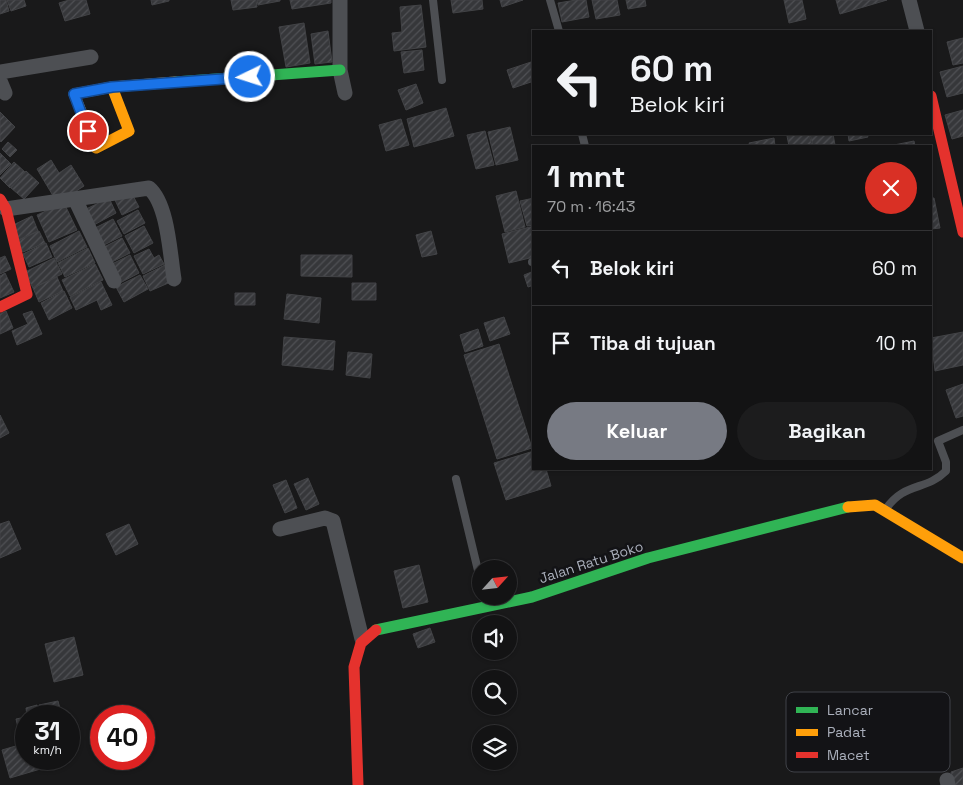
<!DOCTYPE html>
<html lang="id">
<meta charset="utf-8">
<style>
body{margin:0;font-family:"Space Grotesk",sans-serif;background:#1c1c1d;color:#f1f3f6;height:100vh;display:flex;flex-direction:column;font-size:19px;white-space:nowrap}
*{box-sizing:border-box;margin:0}
p{font-size:16px;color:#9d9ea0}
.icon{flex:none;width:28px;height:28px;fill:none;stroke:currentColor;stroke-width:2;stroke-linecap:round;stroke-linejoin:round}
.map{position:relative;flex:1;overflow:hidden}
.sheet{position:absolute;left:532px;top:145px;width:400px;height:325px;display:flex;flex-direction:column;background:#131314;border-radius:0px;box-shadow:0 1px 4px #0004,0 0 0 1px #323234}
.sheet>*{flex:none}
.top-card{position:absolute;left:532px;top:30px;width:400px;height:105px;border-radius:0px;box-shadow:0 1px 4px #0004,0 0 0 1px #323234;background:#131314;color:#f1f3f6;overflow:hidden}
.needle{width:32px;rotate:63deg}
.controls{position:absolute;left:472px;top:560px;display:grid;gap:10px}
.controls a{display:grid;place-items:center;width:45px;height:45px;border-radius:50%;background:#131314;box-shadow:0 1px 4px #0004,0 0 0 1px #323234;font-size:25px}
.speed{position:absolute;left:15px;top:705px;display:flex;gap:10px;font-size:25px;font-weight:700;text-align:center}
.speed>*{display:grid;place-content:center;width:65px;height:65px;border-radius:50%;background:#131314;box-shadow:0 1px 4px #0004,0 0 0 1px #323234;line-height:1}
.speed small{font-size:12px;font-weight:400}
.speed .limit{border:8px solid #d22;background:#fff;color:#111}
.pin{position:absolute;display:grid;place-items:center;width:42px;height:42px;color:#fff;margin:-21px;border:2px solid #fff;border-radius:50%;box-shadow:0 1px 5px #0007}
.me{position:absolute;width:55px;margin:-28px;rotate:266deg;stroke-linejoin:round;filter:drop-shadow(0 0 4px #0008)}
.turn{display:flex;align-items:center;gap:18px;height:105px;padding:0 15px;font-size:22px}
.turn .icon{width:65px;height:65px;stroke-width:2.5}
.turn b{display:block;font-size:35px;line-height:42px}
.round{display:grid;place-items:center;flex:none;width:52px;height:52px;border-radius:26px;background:#1c1c1d}
.overview{display:flex;align-items:center;justify-content:space-between;height:85px;padding:0 15px}
h1{font-size:30px;font-weight:700;line-height:38px}
.button{display:flex;gap:10px;margin-top:auto;padding:10px 15px}
.button a{flex:1;height:58px;border-radius:30px;background:#777a83;color:#fff;font-size:20px;font-weight:700;line-height:58px;text-align:center}
.button a+a{background:#1c1c1d;color:#f1f3f6}
ul{padding:0;list-style:none}
li{display:flex;align-items:center;gap:15px;height:75px;padding:0 15px;border-top:1px solid #323234}
li div{flex:1}
li b{display:block;font-size:19px}
li em{font-style:normal}
.map>svg:first-child{display:block}
.building{fill:url(#building-hatch);stroke:#424346}
.lines{fill:none;stroke-linecap:round;stroke-linejoin:round}
.lane{stroke:#4d4f53;stroke-width:8}
.street{stroke:#4d4f53;stroke-width:15}
.fast{stroke:#30b455;stroke-width:11}
.slow{stroke:#ff9f0a;stroke-width:11}
.jam{stroke:#e5322d;stroke-width:11}
.route-casing{stroke:#114b97;stroke-width:12}
.route{stroke:#1a73e8;stroke-width:9}
.labels{text-anchor:middle;stroke-width:5;stroke-linejoin:round;paint-order:stroke}
.street-label{font-size:14px;fill:#aaafbb;stroke:#131316}
.key{fill:#131316;stroke:#404248;stroke-width:1}
.key-label{font-size:14px;fill:#aaafbb}
</style>
<div class="map">
<svg width="963" height="785" viewBox="0 0 963 785">
<defs>
<pattern id="building-hatch" width="6" height="6" patternUnits="userSpaceOnUse" patternTransform="scale(1.25)"><rect width="6" height="6" fill="#36373a"/><path d="M-1 1l2-2M0 6l6-6M5 7l2-2" fill="none" stroke="#505155"/></pattern>
</defs>
<rect width="100%" height="100%" fill="#19191a"/>
<path class="building" d="M0 0H6L9 11 0 14Z
M7 0H24L26 6 11 11Z
M69 0H86L90 14 65 21 59 3Z
M151 0H169V1L152 5Z
M231 0H256L257 7 233 10Z
M257 0H280V1L258 5Z
M290 0H331V3L292 9Z
M451 0H482L483 9 453 13Z
M500 0H523L502 7Z
M576 0H586L589 17 562 22 558 3Z
M592 0H617L620 15 596 19Z
M626 0H645L646 6 628 9Z
M784 0H802L806 19 789 23Z
M836 0H887L840 14Z
M421 5 426 47 394 51 392 33 402 32 400 7Z
M304 23 310 63 286 67 279 27Z
M328 31 332 62 315 64 311 34Z
M963 38V63L953 65 947 42Z
M422 50 424 70 404 73 401 52Z
M534 61V81L513 88 507 70Z
M963 66V93L947 97 940 72Z
M416 84 423 103 406 110 398 90Z
M446 108 454 136 414 147 407 119Z
M963 110V136L952 139 945 115Z
M0 112 15 127 1 142 0 141Z
M401 119 409 145 386 151 379 125Z
M510 127 518 160 496 165 488 132Z
M485 131 494 165 476 169 467 135Z
M793 134H809L812 146H789L787 136Z
M810 134H833L835 145 813 146Z
M848 134H867L868 137 849 141Z
M774 138 775 146H750L749 143Z
M914 141 915 146H889Z
M8 142 17 150 10 157 2 149Z
M0 153 11 164 0 175Z
M51 160 59 173 71 165 84 186 67 197 55 199 37 169Z
M14 162 25 172 10 188 0 178Z
M26 171 39 183 24 199 11 188Z
M516 191 525 227 505 232 496 196Z
M131 192 139 207 122 215 115 200Z
M109 198 116 213 92 226 84 210Z
M534 198V225L527 226 520 201Z
M931 198H934L940 228 931 229Z
M64 203 77 230 49 242 37 215Z
M138 210 145 223 124 234 117 221Z
M32 216 38 231 18 240 11 226Z
M113 219 122 236 100 247 91 230Z
M144 226 153 243 134 253 125 236Z
M534 226V257L509 263 502 234Z
M39 231 45 243 23 252 17 241Z
M79 231 87 247 57 262 50 246Z
M431 231 437 254 422 257 416 235Z
M122 238 130 253 108 264 100 249Z
M46 243 52 257 29 267 23 254Z
M88 248 95 263 65 277 58 263Z
M149 249 154 258 159 255 164 264 143 274 134 256Z
M130 255 139 273 118 284 108 266Z
M301 255H352V277L301 276Z
M5 256 11 269 0 274V258Z
M54 258 62 274 33 288 25 272Z
M95 264 103 280 70 296 62 280Z
M165 265 173 281 150 291 143 276Z
M534 271V285L528 287 524 275Z
M5 273 14 292 0 298V276Z
M140 275 148 289 124 302 116 287Z
M57 277 63 291 39 302 33 288Z
M101 282 112 305 101 310 97 300 76 310 70 297Z
M352 283H376V300H352Z
M64 291 72 308 49 320 41 303Z
M235 293H255V305H235Z
M287 294 321 298 319 323 284 319Z
M6 311 13 328 0 334V314Z
M32 311 42 334 17 345 12 331 28 324 23 314Z
M504 317 510 334 490 341 484 323Z
M478 329 483 346 465 352 460 335Z
M963 332V365L935 371 931 338Z
M284 337 335 341 333 370 282 365Z
M499 344 532 448 497 459 464 355Z
M348 352 372 354 370 378 346 375Z
M963 384V416L956 418 946 390Z
M0 415 9 433 0 438Z
M534 451V469H546L551 486 506 500 494 463Z
M308 478 319 504 306 510 294 484Z
M286 480 297 508 285 513 273 485Z
M9 521 21 549 0 558V524Z
M129 524 138 544 116 555 106 534Z
M419 565 428 602 403 608 394 571Z
M430 628 435 642 418 648 413 634Z
M74 637 83 675 54 682 45 644Z
M58 701 62 716H42L39 705Z
M37 705 40 716H27L26 708Z
M26 717V739L21 740 16 719Z
M26 743V759H52L54 765 10 778 2 750Z
M963 768V785H954L951 772Z"/>
<g class="lines">
<path class="lane" d="M433 0 442 80
M550 0 559 31
M582 134 585 146
M532 262H534
M456 479 481 583
M886 509C904 482 926 491 946 471V462L938 441 963 430"/>
<path class="street" d="M340 0V70L345 93
M909 0 917 31
M0 72 91 57
M0 81 5 93
M75 199 114 281
M6 209 149 188C168 204 170 255 174 279
M280 529 325 518 333 521 362 639
M947 780 948 785"/>
<path class="fast" d="M175 82 340 70
M376 630 532 597 648 558 848 507"/>
<path class="slow" d="M112 87 129 131 96 148 74 94 112 87 175 82
M848 507 875 505 963 558"/>
<path class="jam" d="M931 96 963 232
M0 199 6 209 27 294 0 307
M358 785 354 667 361 643 376 630"/>
</g>
<g class="lines">
<g class="route-casing">
<path id="route" d="M88 131 74 94 112 87 250 77"/>
</g>
<use href="#route" class="route"/>
</g>
<g class="labels">
<g class="street-label">
<text transform="translate(591 562) rotate(-18)" y="5">Jalan Ratu Boko</text>
</g>
</g>
<rect x="786" y="692" width="164" height="80" rx="8" class="key"/>
<rect x="796" y="707" width="22" height="6" fill="#30b455"/>
<rect x="796" y="729" width="22" height="7" fill="#ff9f0a"/>
<rect x="796" y="752" width="22" height="6" fill="#e5322d"/>
<g class="key-label">
<text x="827" y="715">Lancar</text>
<text x="827" y="737">Padat</text>
<text x="827" y="760">Macet</text>
</g>
</svg>
<div class="controls">
<a><svg class="needle" viewBox="-14 -14 28 28"><path d="M0-13l5 13h-10z" fill="#e53935"/><path d="M0 13l5-13h-10z" fill="#9d9ea0"/></svg></a>
<a><svg class="icon" aria-label="sound" viewBox="0 0 24 24"><path d="M4 9h4l5-4v14l-5-4H4zM17 9q2 3 0 6"/></svg></a>
<a><svg class="icon" aria-label="search" viewBox="0 0 24 24"><circle cx="10" cy="10" r="6"/><path d="M15 15l6 6"/></svg></a>
<a><svg class="icon" aria-label="layers" viewBox="0 0 24 24"><path d="M12 4l9 5-9 5-9-5zM3 14l9 5 9-5"/></svg></a>
</div>
<div class="speed"><div>31<small>km/h</small></div><div class="limit">40</div></div>
<div class="pin" style="left:88px;top:131px;background:#d93025"><svg class="icon" aria-label="arrive" viewBox="0 0 24 24"><path d="M6 21V4h12l-3 4 3 4H6"/></svg></div>
<svg class="me" style="left:250px;top:77px" viewBox="-20 -20 40 40"><circle r="17" fill="#1a73e8" stroke="#fff" stroke-width="3"/><path d="M0-11L8 9 0 5-8 9z" fill="#fff"/></svg>
<div class="top-card">
<div class="turn"><svg class="icon" aria-label="left" viewBox="0 0 24 24"><path d="M17 20v-9H6M10 6l-5 5 5 5"/></svg><div><b>60 m</b>Belok kiri</div></div>
</div>
<section class="sheet">
<div class="overview"><div><h1>1 mnt</h1><p>70 m · 16:43</p></div><a class="round" style="background:#d93025;color:#fff"><svg class="icon" aria-label="close" viewBox="0 0 24 24"><path d="M6 6l12 12M18 6L6 18"/></svg></a></div>
<ul>
<li><svg class="icon" aria-label="left" viewBox="0 0 24 24"><path d="M17 20v-9H6M10 6l-5 5 5 5"/></svg><div><b>Belok kiri</b></div><em>60 m</em></li>
<li><svg class="icon" aria-label="arrive" viewBox="0 0 24 24"><path d="M6 21V4h12l-3 4 3 4H6"/></svg><div><b>Tiba di tujuan</b></div><em>10 m</em></li>
</ul>
<div class="button"><a>Keluar</a><a>Bagikan</a></div>
</section>
</div>
